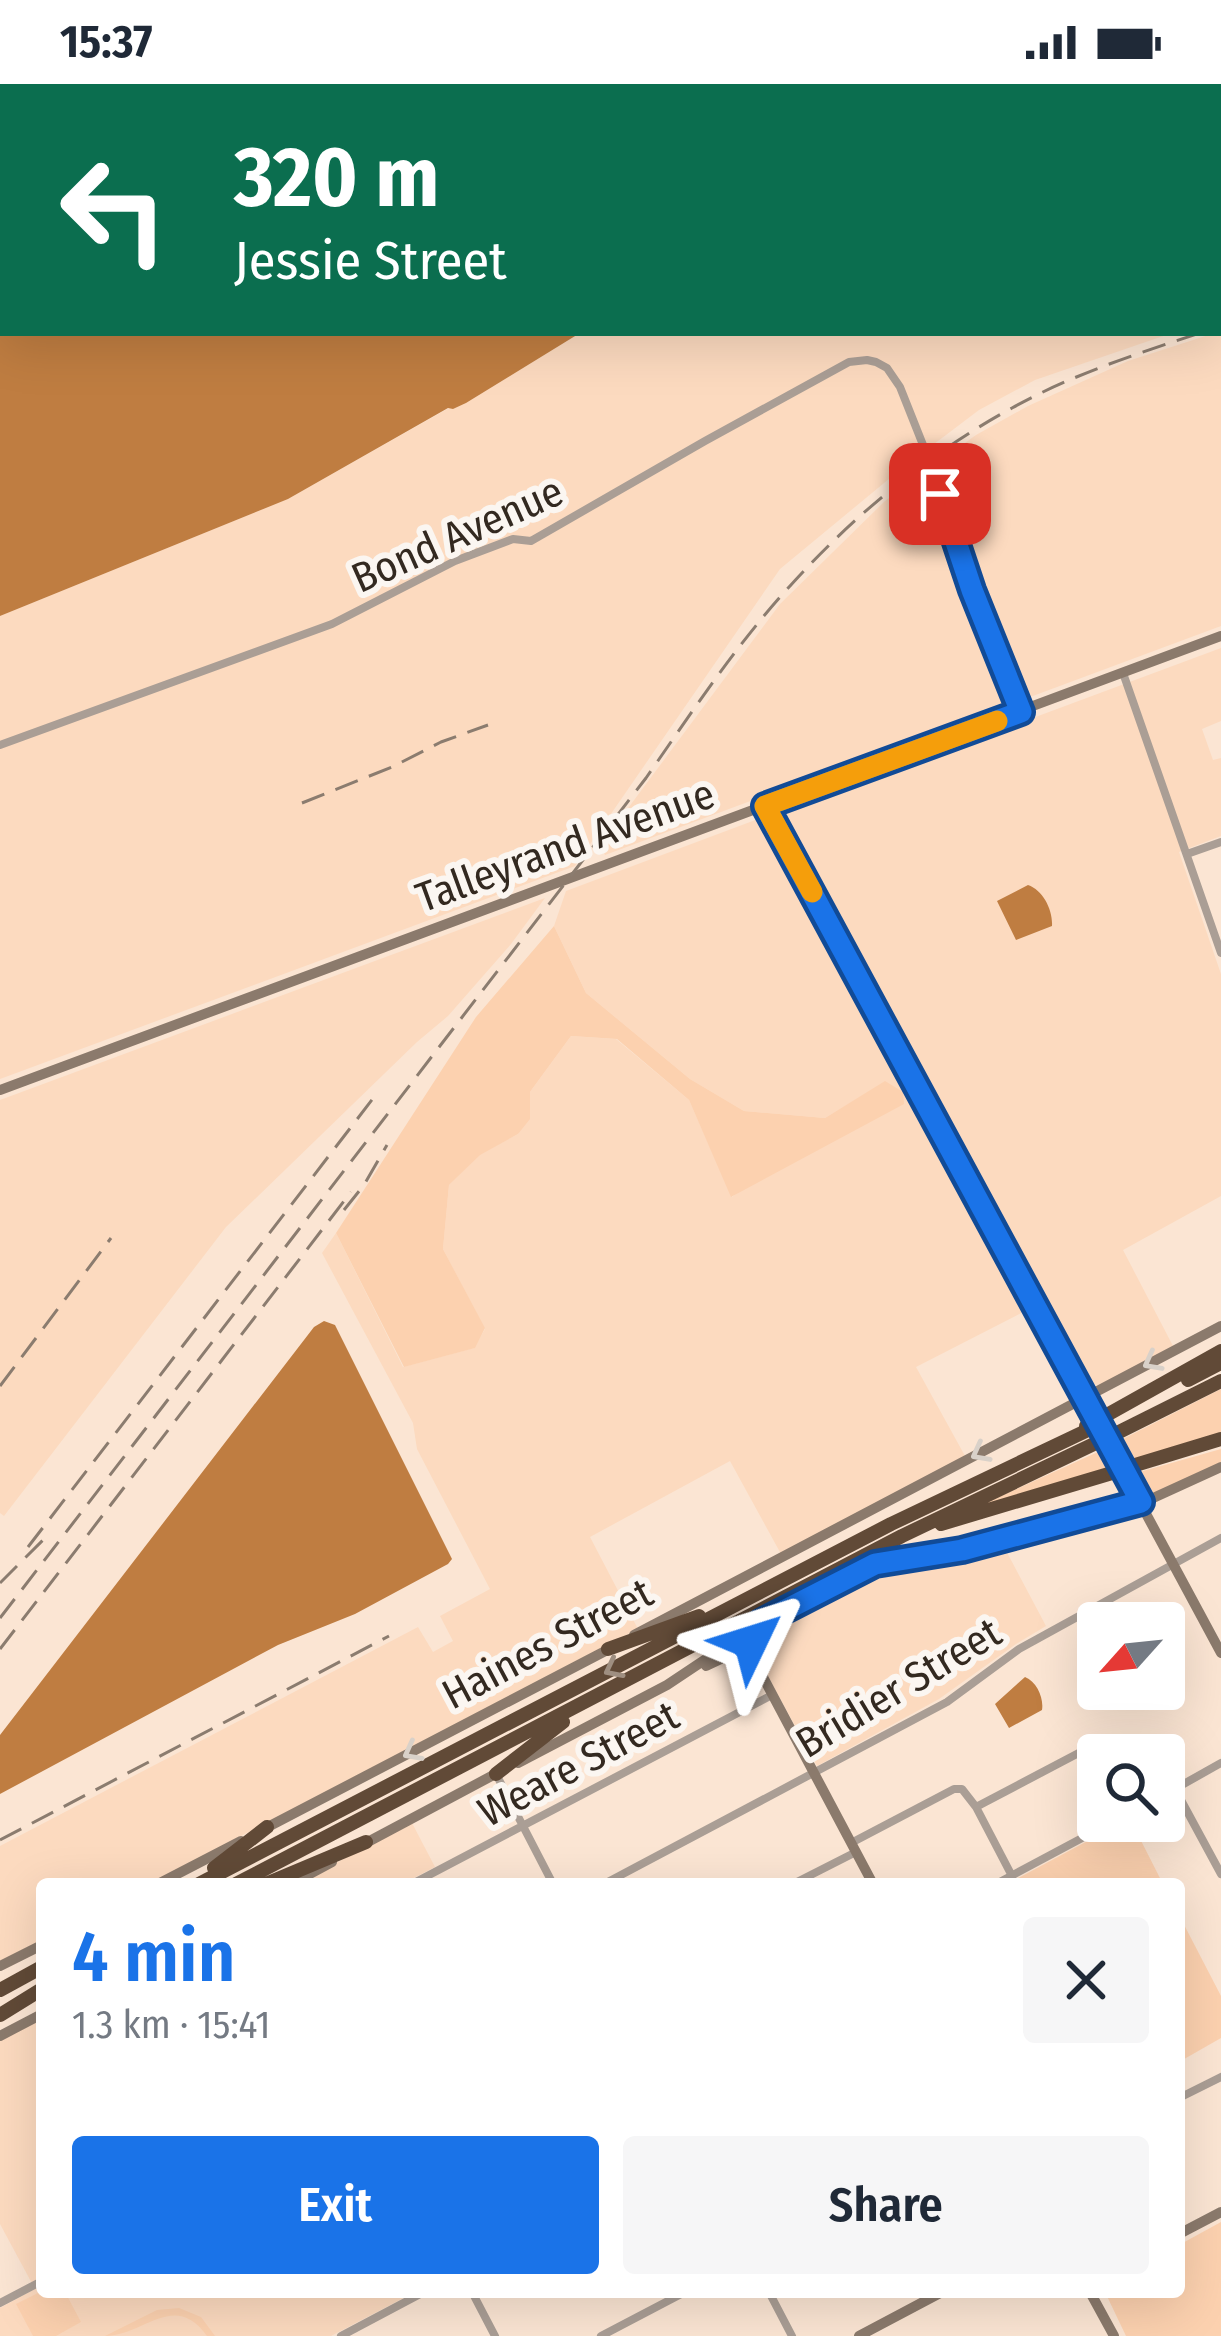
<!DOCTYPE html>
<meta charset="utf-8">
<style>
body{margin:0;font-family:"Fira Sans Condensed",sans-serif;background:#f6f6f7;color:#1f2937;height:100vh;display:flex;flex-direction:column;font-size:45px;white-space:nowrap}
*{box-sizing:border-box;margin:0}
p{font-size:39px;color:#747a83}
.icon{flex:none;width:66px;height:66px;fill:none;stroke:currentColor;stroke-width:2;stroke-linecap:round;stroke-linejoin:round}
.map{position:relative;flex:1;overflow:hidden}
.panel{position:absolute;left:36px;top:1794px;width:1149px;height:420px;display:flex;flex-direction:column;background:#fff;border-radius:12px;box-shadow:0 12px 48px #0002}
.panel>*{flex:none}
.banner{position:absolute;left:0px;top:0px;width:1221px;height:252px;box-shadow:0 12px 48px #0002;background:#0b6e4f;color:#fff;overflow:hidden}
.needle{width:78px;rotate:243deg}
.tools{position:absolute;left:1077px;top:1518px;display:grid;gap:24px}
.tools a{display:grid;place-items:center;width:108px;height:108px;border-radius:12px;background:#fff;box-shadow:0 12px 48px #0002;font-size:60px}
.pin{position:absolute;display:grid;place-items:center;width:102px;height:102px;color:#fff;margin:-51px;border-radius:24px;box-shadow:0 6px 18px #0006}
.me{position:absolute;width:132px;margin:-66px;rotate:49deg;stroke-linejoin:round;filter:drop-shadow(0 0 9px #0008)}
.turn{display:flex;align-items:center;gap:42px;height:252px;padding:0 36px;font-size:54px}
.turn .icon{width:156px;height:156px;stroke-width:2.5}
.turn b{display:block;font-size:84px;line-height:102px}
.round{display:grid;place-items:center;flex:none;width:126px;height:126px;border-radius:12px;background:#f6f6f7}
.overview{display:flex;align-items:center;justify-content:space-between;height:204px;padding:0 36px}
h1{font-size:72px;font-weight:600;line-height:90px;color:#1a73e8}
.cta{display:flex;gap:24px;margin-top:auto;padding:24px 36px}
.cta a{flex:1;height:138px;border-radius:12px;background:#1a73e8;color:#fff;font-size:48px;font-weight:600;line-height:138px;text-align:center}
.cta a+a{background:#f6f6f7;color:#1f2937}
.status{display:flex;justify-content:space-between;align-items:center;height:84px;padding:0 60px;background:#fff;direction:ltr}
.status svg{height:33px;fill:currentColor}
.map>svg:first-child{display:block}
.built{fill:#fcdabf}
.green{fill:#fcd1af}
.water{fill:#bf7d41}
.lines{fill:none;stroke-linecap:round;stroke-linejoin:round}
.street{stroke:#aa9e95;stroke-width:8}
.secondary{stroke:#8b7a6c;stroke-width:10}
.highway{stroke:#614a37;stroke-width:14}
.rail{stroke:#8b7c6f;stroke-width:3;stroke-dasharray:24 12;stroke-linecap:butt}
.highway-bridge{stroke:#614a37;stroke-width:14}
.oneway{stroke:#d9d1c9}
.oneway2{stroke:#9f8f81}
.route-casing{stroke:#114b97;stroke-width:30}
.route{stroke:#1a73e8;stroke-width:21}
.slow{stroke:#f59e0b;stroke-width:21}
.labels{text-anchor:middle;stroke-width:12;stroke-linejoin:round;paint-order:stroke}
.street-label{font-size:42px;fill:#332920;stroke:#fbf6f1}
</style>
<div class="status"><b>15:37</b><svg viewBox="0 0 49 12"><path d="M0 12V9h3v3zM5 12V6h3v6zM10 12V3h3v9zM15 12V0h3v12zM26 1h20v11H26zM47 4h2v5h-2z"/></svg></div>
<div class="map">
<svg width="1221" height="2252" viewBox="0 0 1221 2252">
<rect width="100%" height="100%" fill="#fbe5d3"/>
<path class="built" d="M1118 0H1221V232L1218 233V3H1119Z
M1221 247V542L605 771 601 762 620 735 780 520 885 417 976 351 1028 322 1128 277Z
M580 249H1172L1035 296 979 326 901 385 780 485 575 782 0 995V532L288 415 449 324 453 325 466 319Z
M1221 564V637L1202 645 1213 676 1221 674V752L1179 768 1221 890V1112L1123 1166 1173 1262 1100 1301 1088 1300 1078 1290 781 739V731L785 726Z
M758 735 771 743 1029 1225 916 1283 965 1372 781 1470 730 1377 590 1453 638 1545 149 1800H42V1856L0 1878V1762L418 1543 433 1568 453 1557 440 1532 490 1505 417 1365 413 1339 322 1169 336 1149 403 1283 474 1264 485 1245 443 1165 449 1101 480 1070 518 1050 530 1008 571 952 616 955 689 1016 732 1113 885 998 825 1034 744 1027 690 995 586 909 554 842 566 807Z
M545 814 511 860 448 932 417 958 226 1143 4 1432 0 1429V1016Z
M1002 1459 1046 1542 1016 1560 939 1615 817 1682 757 1572 754 1552 763 1542 868 1487Z
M412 1739 435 1783 402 1800H296Z
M42 1935V2208H415L331 2252H0V2224L35 2205 0 2140V1957Z"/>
<path class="green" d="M554 842 586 909 690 995 744 1027 825 1034 885 997 903 1008 904 1020 731 1113 689 1016 617 955 571 952 530 1008V1035L518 1050 480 1071 449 1101 443 1165 485 1244 475 1264 404 1283 336 1149 476 933Z
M1221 1305V1351L1130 1377 1119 1357Z
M1221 1365V1380L1152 1412 1144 1409 1141 1405 1144 1403 1136 1389Z
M1100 1367 1109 1383 977 1423Z
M1125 1737H1131L1163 1800H1007Z
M1179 1831 1221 1912V1954L1179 1978Z
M1221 2138V2252H1126L1105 2208H1179V2161Z
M42 2207 65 2208 81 2238 56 2252H33L16 2220Z
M179 2224 201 2233 215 2252H207C174 2206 144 2252 105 2252L157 2226Z"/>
<path class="water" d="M0 0H1118L1119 3H3V249H580L466 319 453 325 448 324 288 415 0 532Z
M1028 801C1043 806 1053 826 1052 842L1016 856 997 817Z
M324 1237 335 1241 452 1475 448 1480 355 1530 278 1561 0 1710V1651L314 1243Z
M1025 1593C1037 1598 1044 1614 1042 1626L1009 1644 995 1620Z"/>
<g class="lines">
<path class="street" d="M1123 589 1221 869
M0 661 332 540 455 477 513 455 531 457 705 357 849 278 867 276 876 278 887 284 900 303 929 376 972 506 1021 627
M1187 770 1221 758
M496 1690 553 1800
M1175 1705 1221 1790
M1164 1711 1221 1679
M976 1723 1092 1662
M851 1759 954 1705H962L976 1723 1012 1792
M412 1800 772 1611
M604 1800 947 1618 1019 1565 1221 1454
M793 1800 856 1768
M996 1800 1114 1737
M1179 2014 1221 1993
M472 2208 495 2252
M769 2208 792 2252
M0 2219 42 2197
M341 2252 424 2208
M601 2252 685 2208"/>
<path class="secondary" d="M765 722 1221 1569
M0 1006 1221 552
M758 1542 751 1558 755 1578 873 1800
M634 1551 1221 1242
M706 1582 738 1567 753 1576
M518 1679 667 1601 760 1539 863 1485 893 1476 961 1466 1151 1415 1221 1383
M262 1746 613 1563
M364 1760 501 1687
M158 1800 241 1757
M291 1800 332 1778
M0 1882 42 1861
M0 1952 42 1930
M1179 2150 1221 2128
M1090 2208 1114 2252
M859 2252 942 2208"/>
<path class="highway" d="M1188 1296 1221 1279
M1105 1332 1221 1267
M1115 1350 1221 1297
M1132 1382 1221 1355
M941 1440 1112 1389
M608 1565 699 1532
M496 1690 563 1638
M214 1784 267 1743
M199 1800 891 1440 1088 1346
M236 1800 902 1452 1096 1359
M266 1800 366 1758
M0 1906 42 1883
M0 1931 42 1905"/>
<path class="rail" d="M1218 243 1221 242
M302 719 392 683 441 658 488 641
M344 1126 364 1101 387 1061
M0 1302 111 1154
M28 1463 378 1008
M0 1499 44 1455
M0 1534 646 694C692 628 736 561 790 502 853 432 929 369 1012 324 1071 291 1136 270 1200 249
M0 1565 351 1108
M0 1756 389 1552"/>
<path class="highway-bridge" d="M1086 1342 1105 1332
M1096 1359 1115 1350
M1112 1389 1132 1382"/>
</g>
<defs><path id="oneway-chevron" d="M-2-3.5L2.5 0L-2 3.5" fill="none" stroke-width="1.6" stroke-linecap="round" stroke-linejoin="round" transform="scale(3)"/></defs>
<g class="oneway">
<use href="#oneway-chevron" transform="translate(1152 1278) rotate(152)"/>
<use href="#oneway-chevron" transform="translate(980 1369) rotate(152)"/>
<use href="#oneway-chevron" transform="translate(412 1668) rotate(152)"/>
</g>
<use class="oneway2" href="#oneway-chevron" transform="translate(613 1585) rotate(153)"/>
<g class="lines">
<g class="route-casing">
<path id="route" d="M751 1558 760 1539 875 1480 962 1466 1141 1418 765 722 1021 628 972 506 940 410"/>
</g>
<use href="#route" class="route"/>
<path class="slow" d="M812 808 765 722 997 637"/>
</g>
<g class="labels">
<g class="street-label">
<text transform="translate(457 450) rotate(-24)" y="15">Bond Avenue</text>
<text transform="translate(565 761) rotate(-20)" y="15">Talleyrand Avenue</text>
<text transform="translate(547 1559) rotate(-28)" y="15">Haines Street</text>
<text transform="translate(898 1603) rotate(-31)" y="15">Bridier Street</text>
<text transform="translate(578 1679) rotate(-28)" y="15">Weare Street</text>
</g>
</g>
</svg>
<div class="tools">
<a><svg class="needle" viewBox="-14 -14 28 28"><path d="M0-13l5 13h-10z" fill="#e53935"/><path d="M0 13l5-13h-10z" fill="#747a83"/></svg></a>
<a><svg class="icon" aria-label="search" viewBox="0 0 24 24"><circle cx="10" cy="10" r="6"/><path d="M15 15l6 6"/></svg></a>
</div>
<div class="pin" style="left:940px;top:410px;background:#d93025"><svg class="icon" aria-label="arrive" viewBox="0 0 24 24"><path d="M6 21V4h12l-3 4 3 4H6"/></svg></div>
<svg class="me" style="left:751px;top:1558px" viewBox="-20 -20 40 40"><path d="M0-17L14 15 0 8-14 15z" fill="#1a73e8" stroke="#fff" stroke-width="4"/></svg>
<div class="banner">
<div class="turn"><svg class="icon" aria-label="left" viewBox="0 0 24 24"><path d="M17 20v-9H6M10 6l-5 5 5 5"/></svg><div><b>320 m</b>Jessie Street</div></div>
</div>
<section class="panel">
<div class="overview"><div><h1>4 min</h1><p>1.3 km · 15:41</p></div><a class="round"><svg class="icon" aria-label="close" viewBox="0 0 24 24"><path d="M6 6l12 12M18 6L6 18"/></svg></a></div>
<div class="cta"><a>Exit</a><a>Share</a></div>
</section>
</div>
